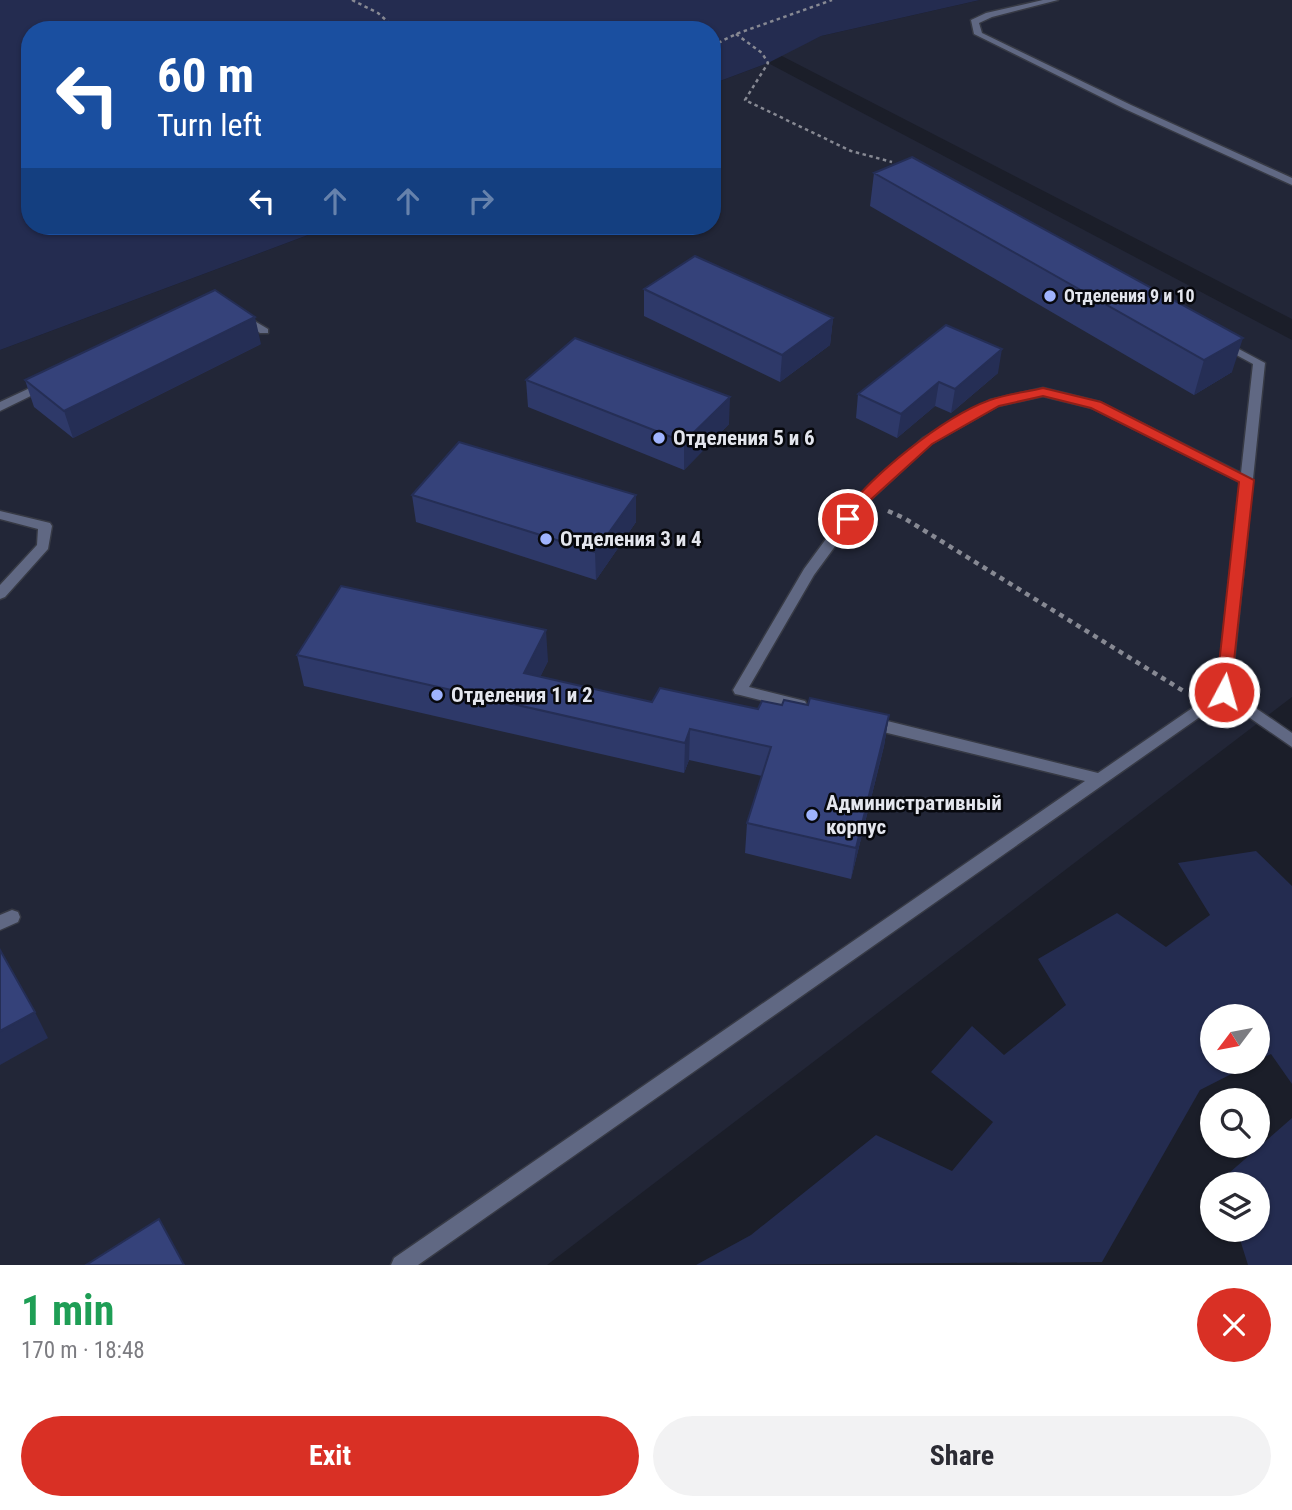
<!DOCTYPE html>
<meta charset="utf-8">
<style>
body{margin:0;font-family:"Roboto Condensed",sans-serif;background:#f2f2f3;color:#2b2b33;height:100vh;display:flex;flex-direction:column;font-size:26px;white-space:nowrap}
*{box-sizing:border-box;margin:0}
p{font-size:23px;color:#7c7c81}
.icon{flex:none;width:38px;height:38px;fill:none;stroke:currentColor;stroke-width:2;stroke-linecap:round;stroke-linejoin:round}
.map{position:relative;height:1265px;overflow:hidden}
.drawer{display:flex;flex-direction:column;background:#fff;flex:1}
.drawer>*{flex:none}
.top-card{position:absolute;left:21px;top:21px;width:700px;height:214px;border-radius:28px;box-shadow:0 2px 5px #0004;background:#1a4fa0;color:#fff;overflow:hidden}
.needle{width:46px;rotate:238deg}
.controls{position:absolute;left:1200px;top:1004px;display:grid;gap:14px}
.controls a{display:grid;place-items:center;width:70px;height:70px;border-radius:50%;background:#fff;box-shadow:0 2px 5px #0004;font-size:35px}
.pin{position:absolute;display:grid;place-items:center;width:60px;height:60px;color:#fff;margin:-30px;border:4px solid #fff;border-radius:50%;box-shadow:0 2px 7px #0007}
.me{position:absolute;width:77px;margin:-38px;rotate:6deg;stroke-linejoin:round;filter:drop-shadow(0 0 5px #0008)}
.turn{display:flex;align-items:center;gap:24px;height:147px;padding:0 21px;font-size:32px}
.turn .icon{width:91px;height:91px;stroke-width:2.5}
.turn b{display:block;font-size:49px;line-height:60px}
.lanes{display:flex;align-items:center;height:66px;padding:0 21px;background:#0003;justify-content:center;gap:35px;direction:ltr}
.lanes .off{opacity:.35}
.round{display:grid;place-items:center;flex:none;width:74px;height:74px;border-radius:37px;background:#f2f2f3}
.overview{display:flex;align-items:center;justify-content:space-between;height:119px;padding:0 21px}
h1{font-size:42px;font-weight:700;line-height:52px;color:#1e9e55}
.cta{display:flex;gap:14px;margin-top:auto;padding:14px 21px}
.cta a{flex:1;height:80px;border-radius:42px;background:#d93025;color:#fff;font-size:28px;font-weight:700;line-height:80px;text-align:center}
.cta a+a{background:#f2f2f3;color:#2b2b33}
.map>svg:first-child{display:block}
.built{fill:#222637}
.green{fill:#242c50}
.lines{fill:none;stroke-linecap:round;stroke-linejoin:round}
.lane-casing{stroke:#373a45;stroke-width:3}
.path-far1{stroke:#878993;stroke-width:2.5;stroke-dasharray:3.5 3.5;stroke-linecap:butt}
.path{stroke:#878993;stroke-width:4.5;stroke-dasharray:5 5;stroke-linecap:butt}
.lane{fill:#606883;fill-rule:evenodd}
.wall{fill:#2e3969}
.shaded-wall{fill:#252e55}
.building{fill:#35427a;stroke:#252e55;stroke-width:2}
.route{fill:#d93025;stroke:#8d1f18;stroke-width:2}
.poi-dot{fill:#9fb3fd;stroke:#07080d;stroke-width:2.5}
.labels{text-anchor:middle;stroke-width:5;stroke-linejoin:round;paint-order:stroke}
.far-poi-label{font-size:18px;font-weight:bold;fill:#e4e6ee;stroke:#07080d;text-anchor:start}
.poi-label{font-size:21px;font-weight:bold;fill:#e4e6ee;stroke:#07080d;text-anchor:start}
</style>
<div class="map">
<svg width="1292" height="1265" viewBox="0 0 1292 1265">
<rect width="100%" height="100%" fill="#1b1e29"/>
<path class="built" d="M980 0H1292V319L780 55 821 36Z
M768 63 1292 340V697L547 1265H0V350L332 226H712V84Z"/>
<path class="green" d="M0 0H980L821 36 768 63 712 84V30H30V226H332L0 350Z
M1256 851 1292 886V1084L1271 1054 1258 1060V1017H1213V1062H1255L1200 1090 1102 1262 696 1265 751 1235 876 1135 952 1171 993 1122 931 1072 972 1026 1004 1055 1066 1005 1038 959 1117 913 1166 947 1210 915 1178 863Z
M1292 1118V1265H1248L1237 1230H1258V1185H1222L1221 1180Z"/>
<g class="lines">
<g class="lane-casing">
<path id="lane" d="M1043 0H1058L992 17 979 23 982 33 1131 105 1292 178V185L1125 109 974 34 971 20 986 13Z
M241 313 268 329V333H260L237 318 235 316Z
M1222 340 1265 363 1231 691 1292 733V747L1224 700 418 1265H391L394 1258 1085 781 871 729 866 727 864 723 866 719 871 717 1098 773 1217 691 1240 482 1092 408 1043 396 998 406 931 444 866 504 814 575 749 687 805 701 807 705 805 709 800 710 740 695 735 694 733 690 804 569 856 498 923 438 990 400 1043 388 1100 402 1241 473 1253 364 1218 345V341Z
M45 381 49 383V387L0 411V402Z
M0 511 50 523 52 526 48 549 5 597 0 599V585L37 545 38 529 0 519Z
M12 910 18 912 20 917 18 922 0 930V915Z"/>
</g>
<path class="path-far1" d="M352 0 378 13 397 30
M736 34 762 53 768 63 745 100 851 151 892 162
M712 46 736 34 832 0"/>
<path class="path" d="M888 511 904 518 1185 692"/>
<use href="#lane" class="lane"/>
</g>
<path class="wall" d="M874 173 1232 372 1194 395 870 206Z
M644 289 833 318 830 345 780 382 644 316Z
M261 344 73 438 34 407 25 380Z
M998 373 951 413 935 406 897 438 856 418 858 394Z
M526 380 729 424 684 470 528 407Z
M412 495H636V522L596 580 416 522Z
M297 655 548 661 540 677 652 702 758 709 782 705H808L889 715 884 746 851 879 745 853 747 823 762 776 689 760 684 773 304 686Z"/>
<path class="shaded-wall" d="M255 317 261 344 73 438 64 411Z
M833 318 830 345 780 382 782 355Z
M1243 338 1232 372 1194 395 1204 360Z
M1002 349 998 373 951 413 955 389Z
M939 382 935 406 897 438 901 414Z
M730 397 729 424 684 470V442Z
M636 495V522L596 580 595 552Z
M546 630 548 661 527 704 524 673Z
M889 715 884 746 851 879 856 848Z
M690 729 689 760 684 773 685 743Z
M35 1012 48 1038 0 1065V1031Z"/>
<path class="building" d="M912 157 1243 338 1204 360 874 173Z
M695 256 833 318 782 355 644 289Z
M215 290 255 317 64 411 25 380Z
M946 325 1002 349 955 389 939 382 901 414 858 394Z
M575 338 730 397 684 442 526 380Z
M459 442 636 495 595 552 412 495Z
M341 586 546 630 524 673 652 702 660 688 758 709 762 701 782 705 784 700 808 705 810 698 889 715 856 848 747 823 771 747 690 729 685 743 297 655Z
M0 950 35 1012 0 1031Z
M159 1219 184 1265H86Z"/>
<path class="route" d="M1043 388 1101 402 1254 480 1230 697 1224 699 1216 692 1239 482 1091 408 1043 396 999 406 932 444 866 504 853 522 848 523 840 519C868 477 943 417 990 400 1007 394 1026 392 1043 388Z"/>
<g class="poi-dot">
<circle cx="1050" cy="296" r="7"/>
<circle cx="659" cy="438" r="7"/>
<circle cx="546" cy="539" r="7"/>
<circle cx="437" cy="695" r="7"/>
<circle cx="812" cy="815" r="7"/>
</g>
<g class="labels">
<g class="far-poi-label">
<text x="1064" y="302">Отделения 9 и 10</text>
</g>
<g class="poi-label">
<text x="673" y="445">Отделения 5 и 6</text>
<text x="560" y="546">Отделения 3 и 4</text>
<text x="451" y="702">Отделения 1 и 2</text>
<text x="826" y="810">Административный<tspan x="826" dy="24">корпус</tspan></text>
</g>
</g>
</svg>
<div class="controls">
<a><svg class="needle" viewBox="-14 -14 28 28"><path d="M0-13l5 13h-10z" fill="#e53935"/><path d="M0 13l5-13h-10z" fill="#7c7c81"/></svg></a>
<a><svg class="icon" aria-label="search" viewBox="0 0 24 24"><circle cx="10" cy="10" r="6"/><path d="M15 15l6 6"/></svg></a>
<a><svg class="icon" aria-label="layers" viewBox="0 0 24 24"><path d="M12 4l9 5-9 5-9-5zM3 14l9 5 9-5"/></svg></a>
</div>
<div class="pin" style="left:848px;top:519px;background:#d93025"><svg class="icon" aria-label="arrive" viewBox="0 0 24 24"><path d="M6 21V4h12l-3 4 3 4H6"/></svg></div>
<svg class="me" style="left:1224px;top:692px" viewBox="-20 -20 40 40"><circle r="17" fill="#d93025" stroke="#fff" stroke-width="3"/><path d="M0-11L8 9 0 5-8 9z" fill="#fff"/></svg>
<div class="top-card">
<div class="turn"><svg class="icon" aria-label="left" viewBox="0 0 24 24"><path d="M17 20v-9H6M10 6l-5 5 5 5"/></svg><div><b>60 m</b>Turn left</div></div>
<div class="lanes"><svg class="icon" aria-label="left" viewBox="0 0 24 24"><path d="M17 20v-9H6M10 6l-5 5 5 5"/></svg><svg class="icon off" aria-label="ahead" viewBox="0 0 24 24"><path d="M12 20V5M6 11l6-6 6 6"/></svg><svg class="icon off" aria-label="ahead" viewBox="0 0 24 24"><path d="M12 20V5M6 11l6-6 6 6"/></svg><svg class="icon off" aria-label="right" viewBox="0 0 24 24"><path d="M7 20v-9h11M14 6l5 5-5 5"/></svg></div>
</div>
</div>
<section class="drawer">
<div class="overview"><div><h1>1 min</h1><p>170 m · 18:48</p></div><a class="round" style="background:#d93025;color:#fff"><svg class="icon" aria-label="close" viewBox="0 0 24 24"><path d="M6 6l12 12M18 6L6 18"/></svg></a></div>
<div class="cta"><a>Exit</a><a>Share</a></div>
</section>
